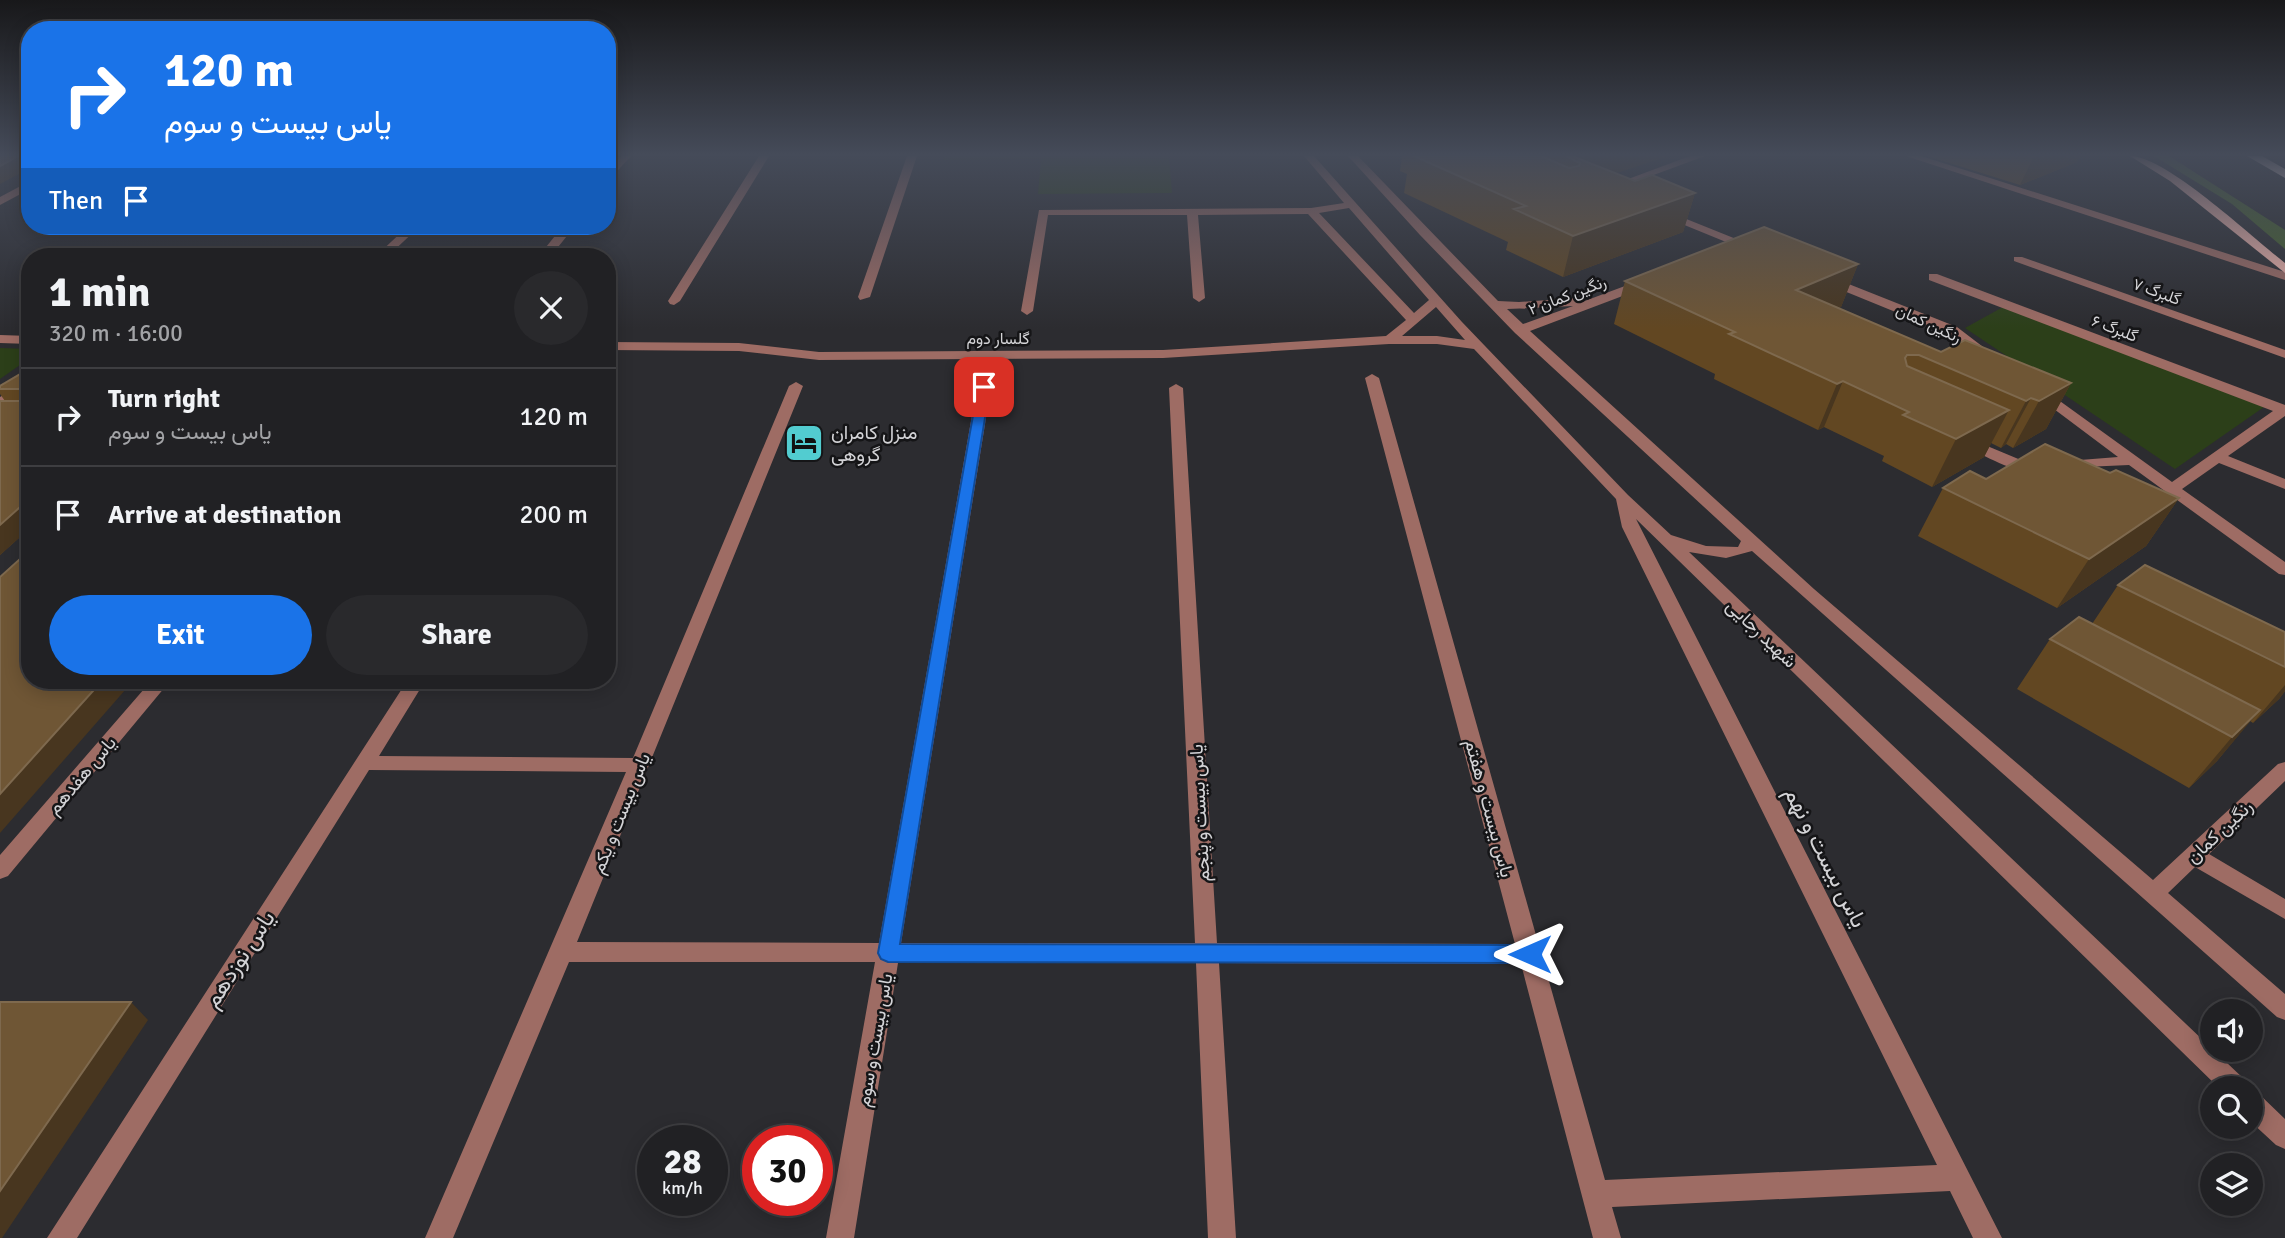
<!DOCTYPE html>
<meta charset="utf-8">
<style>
body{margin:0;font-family:Signika,Vazirmatn,sans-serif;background:#29292c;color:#f1f3f6;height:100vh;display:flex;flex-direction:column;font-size:26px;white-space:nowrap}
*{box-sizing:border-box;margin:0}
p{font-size:23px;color:#a2a3a6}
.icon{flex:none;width:38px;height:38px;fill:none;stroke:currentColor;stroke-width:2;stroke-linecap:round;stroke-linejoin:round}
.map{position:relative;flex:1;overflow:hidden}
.sheet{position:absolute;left:21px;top:248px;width:595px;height:441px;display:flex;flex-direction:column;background:#212124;border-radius:28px;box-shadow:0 4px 18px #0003,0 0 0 2px #3e3e41}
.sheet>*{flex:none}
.hud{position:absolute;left:21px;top:21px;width:595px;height:214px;border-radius:28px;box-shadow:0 4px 18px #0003,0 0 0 2px #3e3e41;background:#1a73e8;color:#fff;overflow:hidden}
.fabs{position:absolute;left:2200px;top:999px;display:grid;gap:14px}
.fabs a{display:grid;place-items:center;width:63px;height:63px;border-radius:50%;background:#212124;box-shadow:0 4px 18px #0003,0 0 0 2px #3e3e41;font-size:35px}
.speed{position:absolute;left:637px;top:1125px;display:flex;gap:14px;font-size:35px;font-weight:700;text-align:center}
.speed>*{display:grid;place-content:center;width:91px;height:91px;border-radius:50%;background:#212124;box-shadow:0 4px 18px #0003,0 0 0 2px #3e3e41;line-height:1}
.speed small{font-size:18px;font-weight:400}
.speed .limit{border:10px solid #d22;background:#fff;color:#111}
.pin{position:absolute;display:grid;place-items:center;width:60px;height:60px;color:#fff;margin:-30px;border-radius:14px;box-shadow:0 4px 10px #0006}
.me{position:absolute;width:77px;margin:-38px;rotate:270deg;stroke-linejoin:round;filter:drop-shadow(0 0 5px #0008)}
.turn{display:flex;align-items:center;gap:24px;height:147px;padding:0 28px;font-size:32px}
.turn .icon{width:91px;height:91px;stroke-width:2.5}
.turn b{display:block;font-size:49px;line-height:60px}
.then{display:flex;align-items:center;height:66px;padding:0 28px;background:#0003;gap:14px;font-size:26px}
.round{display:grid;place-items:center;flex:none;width:74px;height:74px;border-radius:37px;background:#29292c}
.head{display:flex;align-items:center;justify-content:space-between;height:119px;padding:0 28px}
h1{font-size:42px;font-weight:800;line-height:52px}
.cta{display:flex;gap:14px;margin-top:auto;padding:14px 28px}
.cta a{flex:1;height:80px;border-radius:42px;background:#1a73e8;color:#fff;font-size:28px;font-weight:800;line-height:80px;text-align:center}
.cta a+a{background:#29292c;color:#f1f3f6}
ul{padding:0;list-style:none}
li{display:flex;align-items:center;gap:21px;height:98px;padding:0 28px;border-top:2px solid #3e3e41}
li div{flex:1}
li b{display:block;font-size:26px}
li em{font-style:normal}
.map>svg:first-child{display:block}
.green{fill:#2c3f19}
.forest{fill:#46612b}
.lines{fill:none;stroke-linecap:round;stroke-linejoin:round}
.minor{fill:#9e6c64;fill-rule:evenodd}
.major{fill:#f5b7ad;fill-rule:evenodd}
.highway{fill:#fae1dc;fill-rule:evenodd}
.wall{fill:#624722}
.shaded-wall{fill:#48361f}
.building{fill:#6f5635;stroke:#7e694e;stroke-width:2}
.route{fill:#1a73e8;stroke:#114b97;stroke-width:2}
.labels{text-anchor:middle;stroke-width:5;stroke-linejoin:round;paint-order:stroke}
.far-street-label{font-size:16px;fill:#d3d3d6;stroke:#151517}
.poi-label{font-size:19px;fill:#d3d3d6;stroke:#151517;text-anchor:start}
.street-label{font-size:19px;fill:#d3d3d6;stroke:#151517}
.near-street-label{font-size:23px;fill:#d3d3d6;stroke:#151517}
</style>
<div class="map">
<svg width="2285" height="1238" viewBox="0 0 2285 1238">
<rect width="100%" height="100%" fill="#2c2c30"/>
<path class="green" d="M944 156H1169L1172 193 1038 194 1041 159 943 160Z
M2003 307 2264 407 2175 469 1965 328Z
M0 348 30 349V358L0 379Z"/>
<path class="forest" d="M2154 156H2169L2285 230V249L2232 204Z"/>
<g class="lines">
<path class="minor" d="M621 156H631L607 182V172Z
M759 156H769L680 301 674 305 670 304 668 301Z
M907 156H917L870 297 860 300 858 297Z
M1304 156H1314L1462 322 1628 495 1671 535 1706 546 1738 547 1741 541 1515 333 1420 235 1348 156H1358L1498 301 1519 302 1576 298 1582 302 1641 280H1649V286L1530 331 1814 589 2153 880 2278 764 2285 762V781L2209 854 2285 899V919L2195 867 2168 893 2285 994V1020L2277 1017 1752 551 1726 558 1689 552 2245 1080 2248 1088H2219L1636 519 2002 1238H1973L1950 1191 1612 1207 1621 1238H1593L1521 964 1219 963 1236 1238H1208L1196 963H898L854 1238H826L875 962H569L453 1238H425L626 772 369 770 77 1238H47L407 681H425L379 756 633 758 789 386 796 382 803 386 577 942 879 943 977 387 984 383 991 387 901 943H1195L1169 388 1176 384 1183 388 1217 943 1515 944 1365 378 1372 374 1379 378 1605 1180 1937 1165 1622 527 1616 499 1474 349 1437 344H1389L1163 358 819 360 739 351 607 350V342L739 343 819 352 1163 350 1386 336 1406 320 1308 214 1198 215 1205 298 1199 302 1193 298 1187 215H1048L1033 311 1027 315 1021 311 1039 210 1311 208 1344 203ZM1349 208 1429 300 1414 313 1319 213ZM1573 306 1523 324 1507 309ZM1436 307 1465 340 1437 336H1402Z
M1690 156H1705L1613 190 1604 188Z
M1906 156H1921L2285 272V280Z
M30 181V189L0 205V197Z
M1664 210 1756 247 1758 249 1748 251 1660 215 1659 213Z
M95 226H108L100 230Z
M256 226H269L261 230Z
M408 226H420L387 257H375Z
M563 226H575L550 257H538Z
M2014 257H2022L2285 350V358L2014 261Z
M1929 274H1937L2285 405V416L2228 456 2285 479V489L2219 463 2182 489 2285 562V575L2279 574 2129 465 2062 468 2060 465 2062 462 2067 461 2118 457 2034 394 2041 390 2046 391 2172 482 2273 411 1929 280Z
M1826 275 1957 327 1991 353 1984 357 1979 356 1947 333 1822 282V276Z
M0 335 30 336V344L0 343Z
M607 372H616L618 375 612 384 607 385Z
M30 378V388L0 407V397Z
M1968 438 2028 463 2036 462 2044 467C2027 482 1982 454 1963 445L1961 442Z
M151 681H170L8 876 0 879V855Z
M2250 1091 2259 1094 2285 1119V1149L2276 1145 2250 1121Z"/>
<path class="major" d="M2130 156C2166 156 2253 238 2285 263V273L2170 181Z"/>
<path class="highway" d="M2247 156H2262L2285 169V178Z"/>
</g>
<path class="wall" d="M1402 156H1668L1615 173 1635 181 1695 193 1683 232 1563 277 1506 250 1508 242 1404 193 1407 174 1400 171Z
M1927 156H2080L2077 162 2020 185Z
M1858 264 1841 307 1838 308 1941 352 2071 383 2046 429 2013 448 2006 444 2001 448 1991 443 1984 457 1932 487 1882 461 1884 456 1824 427 1818 430 1714 379 1715 374 1614 324 1625 281Z
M30 362V528L0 555 5 401 0 394V386L20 374Z
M2110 473 2179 498 2146 546 2057 608 1918 536 1943 488 1986 479Z
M2118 585 2285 632V691L2279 699 2253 723 2250 721 2217 761 2189 788 2017 689 2050 639 2092 624Z"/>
<path class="shaded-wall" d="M18 156H30V168L0 184V166Z
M1566 156H1668L1575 187 1580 163Z
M2034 156H2080L2077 162 2020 185Z
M1695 193 1683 232 1563 277 1573 236Z
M1858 264 1841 307 1780 334 1796 290Z
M1843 381 1824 427 1818 430 1837 384Z
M2071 383 2046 429 2013 448 2039 401Z
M2031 398 2006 444 2001 448 2026 401Z
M2009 410 1984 457 1932 487 1956 439Z
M2179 498 2146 546 2057 608 2089 559Z
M19 508 30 523V528L0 555V525Z
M102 681H133L0 833V794Z
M2285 685V691L2279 699 2253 723Z
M2260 710 2217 761 2189 788 2232 737Z
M131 1002 148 1020 2 1238H0V1191Z"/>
<path class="building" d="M0 156H18L0 166Z
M1414 156H1541L1569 168 1579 166 1580 163 1566 156H1572L1635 181 1652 175 1695 193 1573 236 1514 209 1526 206Z
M1764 227 1858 264 1796 290 1941 352 1965 340 2071 383 2039 401 2031 398 2026 401 1919 355H1907L1905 358 1907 366 2009 410 1956 439 1903 415 1909 412 1843 381 1837 384 1729 334 1735 332 1625 281Z
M30 362V520L19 508 0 525V401H20V389H0V386L20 374 21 369Z
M2045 444 2110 473 2116 470 2179 498 2089 559 1943 488 1970 471 1986 479Z
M30 550V681H102L0 794V577Z
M2145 565 2285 632V667L2118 585Z
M2079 617 2260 710 2232 737 2050 639Z
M0 1002H131L0 1191Z"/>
<linearGradient id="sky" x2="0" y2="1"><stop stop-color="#18181a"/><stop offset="0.47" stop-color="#454b59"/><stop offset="1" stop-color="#454b59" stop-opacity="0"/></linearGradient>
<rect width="2285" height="329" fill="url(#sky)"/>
<path class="route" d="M984 383 990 387 900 944 1530 945 1538 948 1541 954 1538 960 1530 963 888 962 881 959 878 953 978 387Z"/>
<defs>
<g id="hotel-square" transform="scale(2.0125)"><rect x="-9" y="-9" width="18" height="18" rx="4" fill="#52ccd0" stroke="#151517"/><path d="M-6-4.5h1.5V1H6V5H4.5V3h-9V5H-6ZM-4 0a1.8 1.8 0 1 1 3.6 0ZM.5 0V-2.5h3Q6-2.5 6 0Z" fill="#111"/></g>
</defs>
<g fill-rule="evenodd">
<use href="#hotel-square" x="804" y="443"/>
</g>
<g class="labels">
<g class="far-street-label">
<text transform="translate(2157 291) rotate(20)" y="6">گلبرگ ۷</text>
<text transform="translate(1567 295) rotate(-21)" y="6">رنگین کمان ۲</text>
<text transform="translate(1929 323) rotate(25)" y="6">رنگین کمان</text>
<text transform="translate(2115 328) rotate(21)" y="6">گلبرگ ۶</text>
<text x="998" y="344">گلسار دوم</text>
</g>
<g class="poi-label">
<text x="831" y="439">منزل کامران<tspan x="831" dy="22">گروهی</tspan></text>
</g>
<g class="street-label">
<text transform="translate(1762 633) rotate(44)" y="7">شهید رجایی</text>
<text transform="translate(81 775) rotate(-50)" y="7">یاس هفدهم</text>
<text transform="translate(1490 808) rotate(75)" y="7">یاس یبست و هفتم</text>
<text transform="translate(620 813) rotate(-68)" y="7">یاس بیست و یکم</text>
<text transform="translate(1199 813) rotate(-93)" y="7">یاس بیست و پنجم</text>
<text transform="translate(2219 831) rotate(-43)" y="7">رنگین کمان</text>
<text transform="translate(874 1040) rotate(-80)" y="7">یاس بیست و سوم</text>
</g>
<g class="near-street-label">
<text transform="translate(1826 857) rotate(63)" y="8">یاس بیست و نهم</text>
<text transform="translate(239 959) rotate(-57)" y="8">یاس نوزدهم</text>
</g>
</g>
</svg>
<div class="fabs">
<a><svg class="icon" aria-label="sound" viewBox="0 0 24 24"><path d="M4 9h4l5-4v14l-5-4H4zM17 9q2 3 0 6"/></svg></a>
<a><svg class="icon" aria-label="search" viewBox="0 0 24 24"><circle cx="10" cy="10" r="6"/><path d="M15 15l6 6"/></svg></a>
<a><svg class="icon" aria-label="layers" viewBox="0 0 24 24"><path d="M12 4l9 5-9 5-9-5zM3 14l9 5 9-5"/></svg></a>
</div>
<div class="speed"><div>28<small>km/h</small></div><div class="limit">30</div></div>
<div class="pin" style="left:984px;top:387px;background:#d93025"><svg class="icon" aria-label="arrive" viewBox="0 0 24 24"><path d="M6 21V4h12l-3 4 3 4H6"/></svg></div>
<svg class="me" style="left:1530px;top:954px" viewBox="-20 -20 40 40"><path d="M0-17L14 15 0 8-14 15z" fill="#1a73e8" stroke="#fff" stroke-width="4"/></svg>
<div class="hud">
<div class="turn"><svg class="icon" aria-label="right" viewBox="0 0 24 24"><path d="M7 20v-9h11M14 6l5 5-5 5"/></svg><div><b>120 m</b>یاس بیست و سوم</div></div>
<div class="then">Then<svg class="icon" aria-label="arrive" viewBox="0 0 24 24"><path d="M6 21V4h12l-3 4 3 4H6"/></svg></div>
</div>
<section class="sheet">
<div class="head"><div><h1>1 min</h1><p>320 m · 16:00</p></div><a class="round"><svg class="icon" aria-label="close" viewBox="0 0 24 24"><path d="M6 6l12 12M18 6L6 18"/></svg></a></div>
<ul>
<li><svg class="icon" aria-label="right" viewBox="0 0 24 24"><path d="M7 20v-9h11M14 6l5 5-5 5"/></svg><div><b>Turn right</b><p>یاس بیست و سوم</p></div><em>120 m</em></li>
<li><svg class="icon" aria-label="arrive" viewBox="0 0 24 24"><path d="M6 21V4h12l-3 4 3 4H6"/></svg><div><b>Arrive at destination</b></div><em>200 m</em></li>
</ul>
<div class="cta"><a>Exit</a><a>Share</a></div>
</section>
</div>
